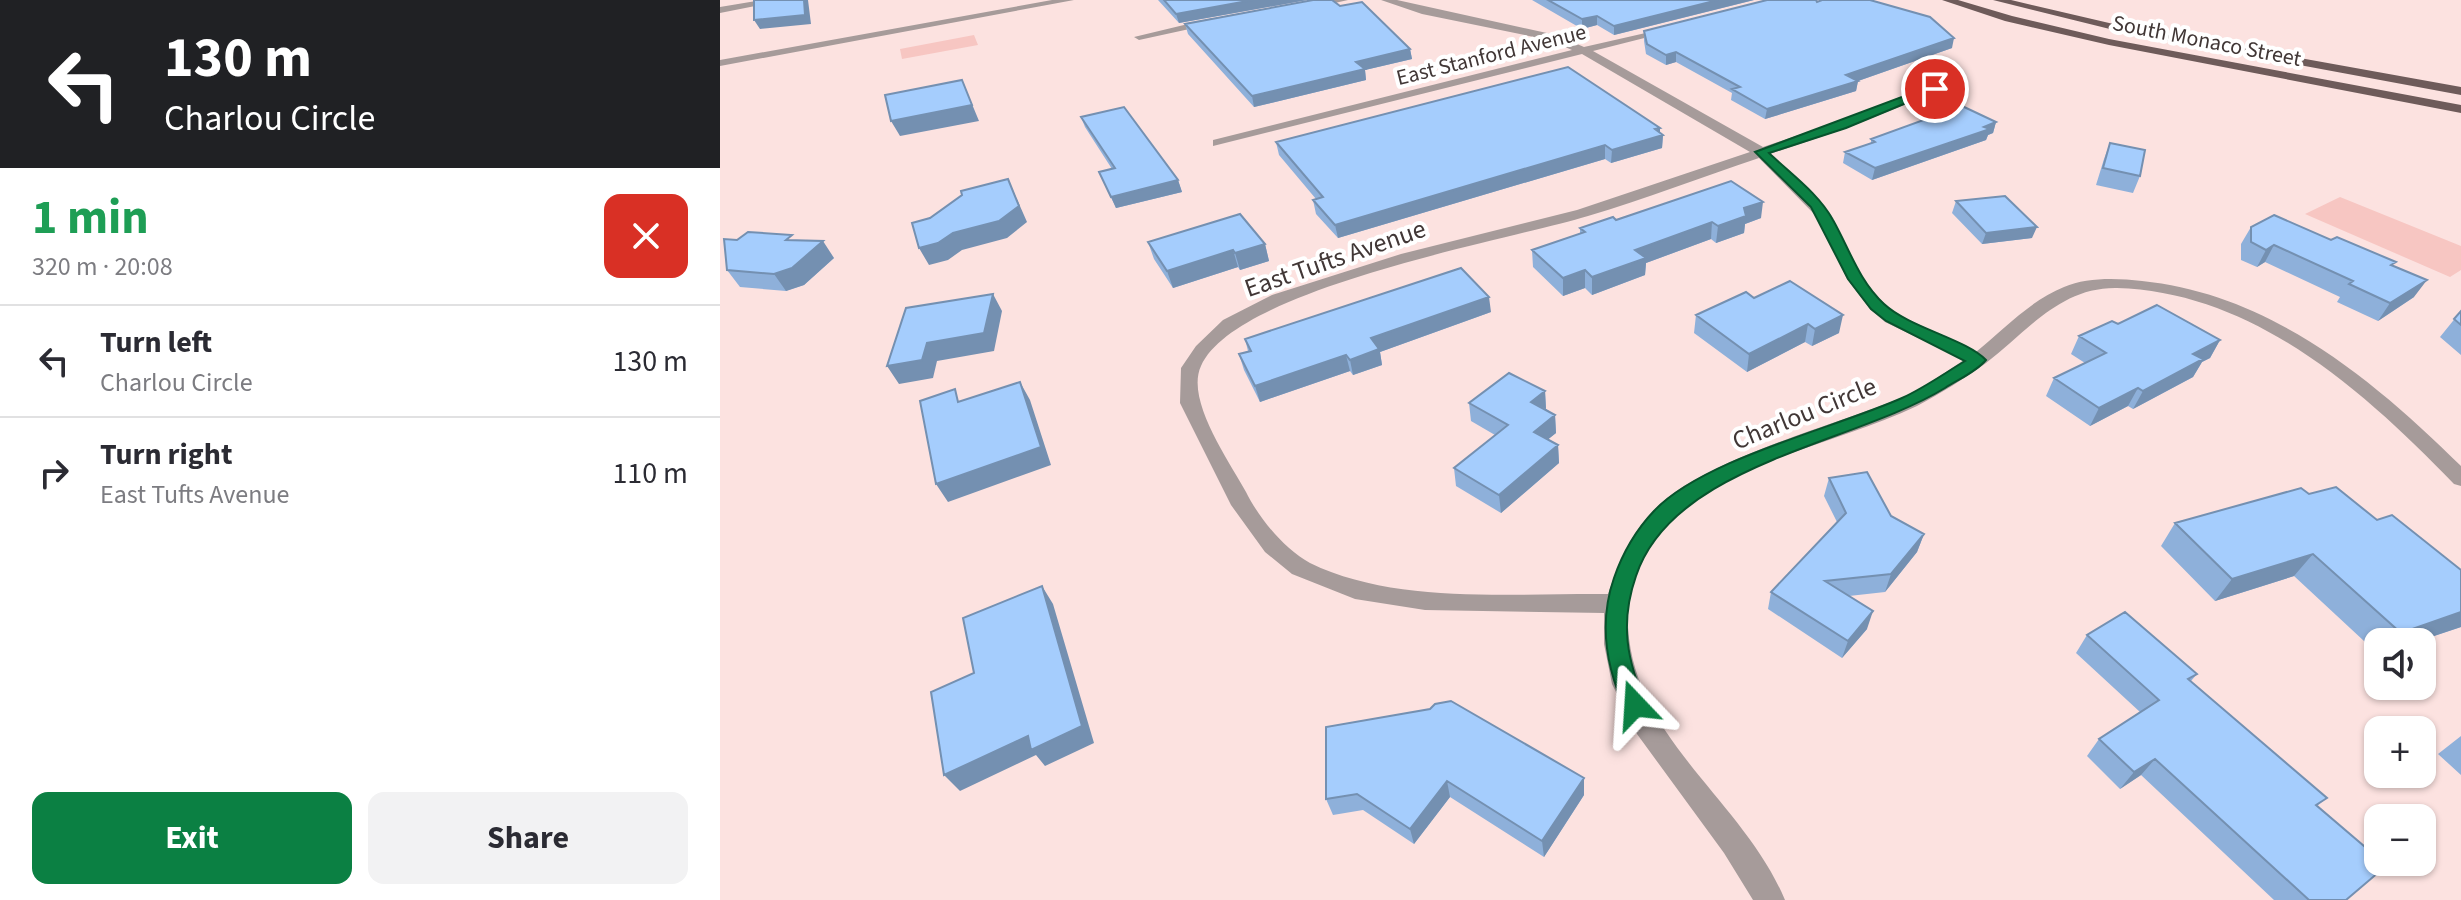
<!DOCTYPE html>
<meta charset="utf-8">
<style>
body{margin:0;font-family:"Source Sans 3",sans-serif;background:#f2f2f3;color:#2b2b33;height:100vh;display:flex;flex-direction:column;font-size:30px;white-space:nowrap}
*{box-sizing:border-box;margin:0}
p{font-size:26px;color:#7c7c81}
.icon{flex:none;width:44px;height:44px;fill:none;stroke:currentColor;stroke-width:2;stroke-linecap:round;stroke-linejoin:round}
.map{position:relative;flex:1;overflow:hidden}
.drawer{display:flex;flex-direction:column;background:#fff;width:720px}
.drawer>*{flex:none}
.banner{background:#202124;color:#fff;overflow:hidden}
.fabs{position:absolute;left:1644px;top:628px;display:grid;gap:16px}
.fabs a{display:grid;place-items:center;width:72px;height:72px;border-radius:16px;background:#fff;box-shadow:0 2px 6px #0004;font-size:40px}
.pin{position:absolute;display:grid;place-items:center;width:68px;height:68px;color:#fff;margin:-34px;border:4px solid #fff;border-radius:50%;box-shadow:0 2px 8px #0007}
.me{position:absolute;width:88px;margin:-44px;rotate:340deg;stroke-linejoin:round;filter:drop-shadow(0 0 6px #0008)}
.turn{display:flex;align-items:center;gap:28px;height:168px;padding:0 32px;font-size:36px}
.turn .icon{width:104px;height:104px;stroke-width:2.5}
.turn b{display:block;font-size:56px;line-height:68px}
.round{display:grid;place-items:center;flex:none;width:84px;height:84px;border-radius:16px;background:#f2f2f3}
.summary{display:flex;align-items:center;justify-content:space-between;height:136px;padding:0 32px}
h1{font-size:48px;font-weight:700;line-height:60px;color:#1e9e55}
.cta{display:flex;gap:16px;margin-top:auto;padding:16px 32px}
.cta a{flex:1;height:92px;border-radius:16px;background:#0b8043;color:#fff;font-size:32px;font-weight:700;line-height:92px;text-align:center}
.cta a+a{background:#f2f2f3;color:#2b2b33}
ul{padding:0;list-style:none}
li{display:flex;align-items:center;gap:24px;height:112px;padding:0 32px;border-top:2px solid #e1e1e2}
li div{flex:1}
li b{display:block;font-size:30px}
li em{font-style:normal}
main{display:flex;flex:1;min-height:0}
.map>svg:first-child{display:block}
.green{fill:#f7c6c2}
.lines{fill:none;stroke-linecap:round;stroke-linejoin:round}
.minor{fill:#a69b9a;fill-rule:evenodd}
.major{fill:#6e5b5a;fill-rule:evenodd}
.wall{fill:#8eb0da}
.shaded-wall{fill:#7490b1}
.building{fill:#a5cdfd;stroke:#7490b1;stroke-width:2}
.route{fill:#0b8043;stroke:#07532c;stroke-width:2}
.labels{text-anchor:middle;stroke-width:8;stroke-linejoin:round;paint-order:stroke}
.far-street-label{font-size:22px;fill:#413736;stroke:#fff}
.street-label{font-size:26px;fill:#413736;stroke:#fff}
</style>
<main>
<section class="drawer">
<div class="banner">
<div class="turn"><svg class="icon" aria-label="left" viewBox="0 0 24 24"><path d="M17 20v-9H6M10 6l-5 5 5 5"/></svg><div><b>130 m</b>Charlou Circle</div></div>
</div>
<div class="summary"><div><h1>1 min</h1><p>320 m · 20:08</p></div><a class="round" style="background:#d93025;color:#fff"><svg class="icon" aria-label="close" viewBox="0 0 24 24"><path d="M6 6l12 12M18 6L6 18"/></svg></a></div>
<ul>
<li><svg class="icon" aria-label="left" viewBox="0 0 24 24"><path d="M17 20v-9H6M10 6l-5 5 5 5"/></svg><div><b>Turn left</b><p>Charlou Circle</p></div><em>130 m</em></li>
<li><svg class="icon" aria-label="right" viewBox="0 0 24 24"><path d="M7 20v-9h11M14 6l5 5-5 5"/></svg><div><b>Turn right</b><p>East Tufts Avenue</p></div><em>110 m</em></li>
</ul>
<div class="cta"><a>Exit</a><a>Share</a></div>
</section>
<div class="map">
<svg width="1741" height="900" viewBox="0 0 1741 900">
<rect width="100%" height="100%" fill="#fce2e0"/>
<path class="green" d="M254 35 258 45 182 59 180 49Z
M1620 197 1741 246V270L1730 277 1585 214Z"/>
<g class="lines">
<path class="minor" d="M42 0H66L0 13V7Z
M332 0H354L0 66V60Z
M605 0H628L588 9 583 6Z
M661 0H677L836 35 864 47 952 27V31L873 51 1043 147 1117 122 1228 78H1236V84L1127 128 1050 154 1111 215 1142 278 1162 301 1177 314 1256 352C1283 330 1311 300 1344 287 1367 277 1397 278 1422 281 1550 294 1653 379 1741 466V486L1734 484C1644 391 1534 292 1397 288 1340 287 1308 331 1266 363 1245 378 1220 394 1197 406 1120 443 1015 459 952 519 930 539 909 578 908 608 902 733 1021 795 1065 900H1033L1004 853 917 734 892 684 884 644V613L705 610 635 599 572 574 545 552 511 505 460 403 461 368 476 346 503 320 552 295 681 254 857 210 1030 152 862 54 493 146V140L852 50 829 40 702 14ZM1039 158 1099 219 1127 279 1150 309 1165 322 1244 360C1224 373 1203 389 1181 398 1113 426 984 459 935 509 910 534 899 563 888 594 794 593 676 605 590 563 564 549 539 518 526 492 510 462 465 400 481 366 516 288 785 241 868 216 925 199 982 177 1039 158Z
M493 18 498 21 497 23 419 40 414 37Z"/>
<path class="major" d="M1222 0H1238L1292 16 1389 39 1741 105V113L1389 45 1285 21Z
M1273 0H1291L1402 26 1741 87V95L1402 32Z"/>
</g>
<path class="wall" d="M438 0H587L459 23Z
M812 0H1034L894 35 877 25 862 29Z
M1097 2 1232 48 1138 81 1136 91 1045 119 1011 100 1012 93 956 62 946 65 926 54 924 41V31Z
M620 6 690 49 692 59 645 70 646 80 534 107 468 34 465 24Z
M361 117 458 180 462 192 396 208 379 172 392 169 365 127Z
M1276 122 1273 133 1268 135 1266 140 1152 180 1123 163 1125 152 1151 143V139Z
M940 128V133L943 135 942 148 891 163 885 159 618 238 596 214 593 200 596 199 559 155 556 142Z
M1390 143 1420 176 1413 193 1376 185 1384 159Z
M1236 201 1312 238 1262 244 1232 213Z
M1041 218 1025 224 1024 233 996 243 991 239 926 263 925 275 872 295 865 288 843 296 813 267 812 250 860 234V228L896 220Z
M1531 227 1673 266 1694 297 1658 321 1617 302 1620 297 1545 262 1537 267 1521 260V244Z
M76 240 114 258 84 285 66 291 20 287 7 270Z
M428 242 545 244 549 261 520 270 518 267 453 288 434 259Z
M1034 298 1119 333 1092 346 1085 342 1027 372 974 333 976 315Z
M1741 311V355L1720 337Z
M771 312 660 352 662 365 633 375 630 371 540 402 524 370 519 354 528 351 525 339Z
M1398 324 1500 340 1490 358 1482 362 1473 377 1413 409 1408 406 1370 426 1326 396 1334 378 1365 363 1351 354 1359 336Z
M825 391 826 409 835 415 836 433 828 439 838 445 839 463 781 513 736 486 734 468 775 435 751 421 749 403Z
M1109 478 1171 516 1204 534 1197 552 1165 592 1129 596 1147 629 1122 658 1048 609 1051 592 1117 522 1104 496Z
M1589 494 1657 520 1741 570V627L1696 642H1658V654L1574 576 1495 601 1441 546 1455 523Z
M1367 635 1477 674 1471 681 1607 798 1597 806 1626 900H1554L1421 775 1400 789 1367 756 1379 739 1420 712 1356 653Z
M606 727 864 778V795L824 857 730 797 694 844 643 810 613 815 606 799Z
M1741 736V775L1718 754Z"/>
<path class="shaded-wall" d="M84 0H88L91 24 40 29 34 20Z
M533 0H587L459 23 456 14Z
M998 0H1034L894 35V26Z
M877 16V25L862 29V19Z
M1234 38 1232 48 1138 81 1136 91 1045 119 1047 109 1126 75Z
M690 49 692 59 645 70 646 80 534 107 532 96 636 62Z
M956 52V62L946 65V55Z
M242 80 259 121 180 136 171 121Z
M1276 122 1273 133 1268 135 1266 140 1152 180 1155 168Z
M940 128V136L943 135 942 148 891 163 892 150Z
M885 145V159L618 238 615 225Z
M288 179 307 222 287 238 242 250 228 260 209 265 199 248Z
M458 180 462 192 396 208 391 197Z
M1043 202 1041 218 1025 224 1024 233 996 243 998 226 1024 208Z
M992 222 991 239 926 263 925 275 872 295V277L915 250Z
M1317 227 1312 238 1262 244 1266 233Z
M103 241 114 258 84 285 66 291 54 274Z
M545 244 549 261 520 270 515 253Z
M1554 245 1545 262 1537 267 1546 250Z
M513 250 518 267 453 288 447 271Z
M865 270V288L843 296V278Z
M1707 280 1694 297 1658 321 1670 303Z
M273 294 282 311 274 351 217 361 213 378 179 384 167 366 207 343Z
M769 297 771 312 660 352 662 365 633 375 630 360 651 338Z
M1123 315 1119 333 1092 346 1095 329Z
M1088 324 1085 342 1027 372 1029 354Z
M1500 340 1490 358 1482 362 1473 377 1413 409 1423 391 1473 354Z
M626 355 630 371 540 402 535 386Z
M300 382 310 400 331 465 228 502 216 484Z
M1418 388 1408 406 1370 426 1379 408Z
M825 391 826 409 811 402Z
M835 415 836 433 815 450 814 432Z
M838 445 839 463 781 513 779 495Z
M1204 534 1197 552 1165 592 1171 574Z
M1593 554 1574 576 1495 601 1512 579Z
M322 586 333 604 374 743 325 766 316 755 240 791 224 775Z
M1153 611 1147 629 1122 658 1128 641Z
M1741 612V627L1696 642H1672L1681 633Z
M1435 759 1421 775 1400 789 1414 772Z
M864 778V795L824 857 822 841Z
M727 781 730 797 694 844 690 829Z"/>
<path class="building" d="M34 0H84L85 15 34 20Z
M444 0H533L456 14Z
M593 0H612L620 6 642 2 690 49 636 62 645 69 532 96 465 24Z
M828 0H998L894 26 877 16 862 19Z
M1047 0H1096L1097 2 1102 0H1150L1210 17 1234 38 1126 75 1138 81 1047 109 1012 89 1020 87 956 52 946 55 927 44 924 31Z
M848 67 940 128 935 129 943 135 892 150 885 145 615 225 593 200 603 197 556 142Z
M242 80 252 105 171 121 165 95Z
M1242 106 1276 122 1264 127 1270 129 1155 168 1125 152 1155 142 1151 139Z
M404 107 458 180 391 197 379 172 395 168 361 117Z
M1390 143 1425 150 1420 176 1383 168Z
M288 179 299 206 279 221 233 233 218 243 199 248 192 223 210 218 242 195 241 191Z
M1011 181 1043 202 1024 208 1026 216 998 226 992 222 915 250 926 258 872 277 865 270 843 278 812 250 865 232 860 228 893 217 896 220Z
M1285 196 1317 227 1266 233 1236 201Z
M520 214 545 244 515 253 513 250 447 271 428 242Z
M1554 215 1611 240 1617 237 1676 262 1671 265 1707 280 1670 303 1629 284 1633 281 1554 245 1546 250 1531 242V227Z
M28 232 72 235 66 240 103 241 72 268 54 274 7 270 4 239 17 240Z
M741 268 769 297 651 338 659 349 630 360 626 355 535 386 519 354 531 351 525 339Z
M1070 281 1123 315 1095 329 1088 324 1029 354 976 315 1026 292 1034 298Z
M273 294 264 333 207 343 202 360 167 366 186 308Z
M1437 305 1500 340 1473 354 1483 359 1423 391 1418 388 1379 408 1334 378 1386 353 1359 336 1392 321 1398 324Z
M1741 311V325L1734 319Z
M789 373 825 391 811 402 835 415 814 432 838 445 779 495 734 468 788 425 749 403Z
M300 382 321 447 216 484 200 401 235 389 238 402Z
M1147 472 1171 516 1204 534 1171 574 1105 581 1153 611 1128 641 1051 592 1126 513 1109 478Z
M1616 487 1657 520 1672 515 1741 570V612L1681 633 1593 554 1512 579 1455 523 1581 488 1589 494Z
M322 586 362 726 311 750 308 736 224 775 211 692 254 673 243 618Z
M1405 612 1477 674 1468 679 1607 798 1596 805 1658 858V862H1662L1666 866 1626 900H1589L1435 759 1414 772 1379 739 1439 700 1367 635Z
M731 701 864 778 822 841 727 781 690 829 637 794 606 799V727L710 709 715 704Z"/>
<path class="route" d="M1211 86 1220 89 1126 128 1049 153C1071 174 1099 194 1113 220 1129 248 1139 281 1164 304 1190 328 1246 339 1266 360 1256 372 1239 379 1225 388 1134 444 953 464 916 576 900 622 906 661 927 705L924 713 915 716 907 713C886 669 878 624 894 578 903 552 915 531 934 511 983 459 1115 428 1182 398 1204 388 1225 373 1245 361L1166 321 1151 309 1128 279 1091 207 1035 152Z"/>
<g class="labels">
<g class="far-street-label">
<text transform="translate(1487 40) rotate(11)" y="8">South Monaco Street</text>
<text transform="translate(771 54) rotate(-14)" y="8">East Stanford Avenue</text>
</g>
<g class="street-label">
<text transform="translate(615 258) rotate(-19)" y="9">East Tufts Avenue</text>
<text transform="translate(1084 413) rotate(-22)" y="9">Charlou Circle</text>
</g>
</g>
</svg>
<div class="fabs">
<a><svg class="icon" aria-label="sound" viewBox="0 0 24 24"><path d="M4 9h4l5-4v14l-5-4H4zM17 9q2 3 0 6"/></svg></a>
<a>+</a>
<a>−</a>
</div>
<div class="pin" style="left:1215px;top:89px;background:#d93025"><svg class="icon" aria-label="arrive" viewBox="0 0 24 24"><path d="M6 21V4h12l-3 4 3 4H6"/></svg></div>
<svg class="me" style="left:915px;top:705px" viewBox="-20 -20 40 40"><path d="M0-17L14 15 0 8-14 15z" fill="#0b8043" stroke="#fff" stroke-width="4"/></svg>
</div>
</main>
